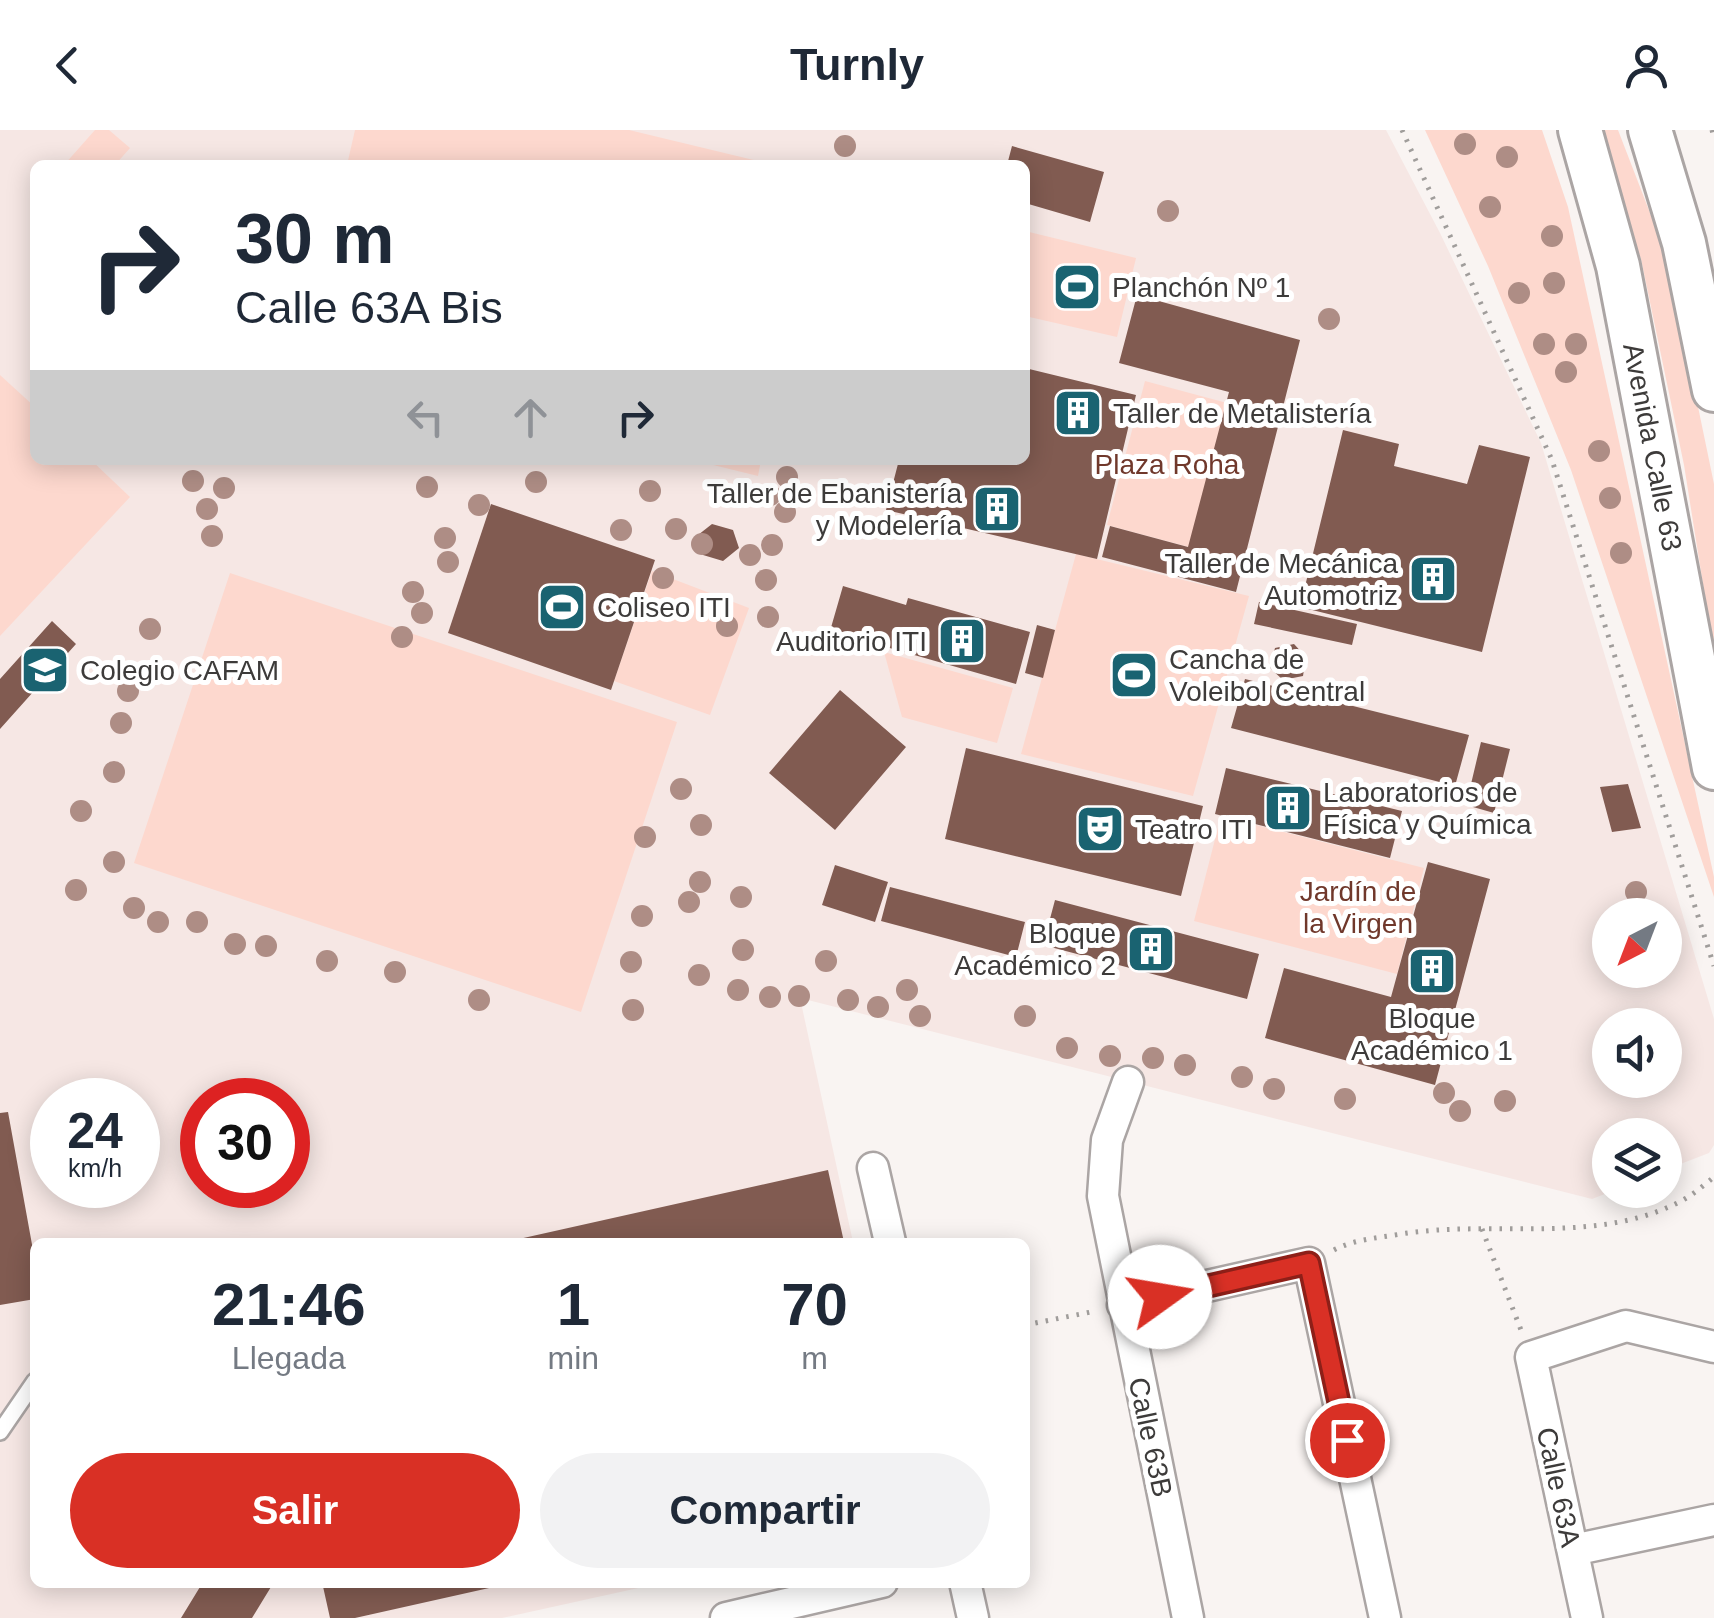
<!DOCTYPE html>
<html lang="es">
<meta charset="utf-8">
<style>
body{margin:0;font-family:Helvetica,sans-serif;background:#f2f2f3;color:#1f2937;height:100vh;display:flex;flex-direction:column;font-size:38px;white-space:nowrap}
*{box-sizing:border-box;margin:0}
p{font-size:32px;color:#747a83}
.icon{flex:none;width:55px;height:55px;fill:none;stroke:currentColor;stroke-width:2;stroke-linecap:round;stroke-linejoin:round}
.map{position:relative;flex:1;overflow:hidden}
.details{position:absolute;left:30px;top:1108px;width:1000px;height:350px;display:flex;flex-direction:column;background:#fff;border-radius:15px;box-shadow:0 5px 25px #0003}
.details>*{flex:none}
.top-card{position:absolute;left:30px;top:30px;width:1000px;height:305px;border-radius:15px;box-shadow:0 5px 25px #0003;background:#fff;color:#1f2937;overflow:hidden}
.needle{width:65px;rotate:222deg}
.controls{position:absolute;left:1592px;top:768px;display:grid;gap:20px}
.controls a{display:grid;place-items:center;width:90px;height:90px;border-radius:50%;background:#fff;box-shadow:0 5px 25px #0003;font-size:50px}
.speed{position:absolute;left:30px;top:948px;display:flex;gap:20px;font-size:50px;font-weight:700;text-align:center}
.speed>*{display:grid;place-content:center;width:130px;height:130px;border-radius:50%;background:#fff;box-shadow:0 5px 25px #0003;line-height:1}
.speed small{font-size:25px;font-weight:400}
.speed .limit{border:15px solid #d22;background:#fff;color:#111}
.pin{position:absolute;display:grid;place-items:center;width:85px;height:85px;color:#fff;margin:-42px;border:5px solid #fff;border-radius:50%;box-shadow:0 2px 10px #0007}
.me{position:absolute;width:110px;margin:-55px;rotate:77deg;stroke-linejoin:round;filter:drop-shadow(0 0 8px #0008)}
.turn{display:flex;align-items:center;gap:35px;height:210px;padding:0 40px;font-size:45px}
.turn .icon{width:130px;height:130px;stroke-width:2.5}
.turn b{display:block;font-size:70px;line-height:85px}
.lanes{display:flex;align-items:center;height:95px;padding:0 40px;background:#0003;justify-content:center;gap:50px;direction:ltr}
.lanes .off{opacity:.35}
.eta{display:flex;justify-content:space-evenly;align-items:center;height:170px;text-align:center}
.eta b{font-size:60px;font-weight:700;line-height:70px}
.primary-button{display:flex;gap:20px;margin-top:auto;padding:20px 40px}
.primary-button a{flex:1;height:115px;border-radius:60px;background:#d93025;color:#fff;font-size:40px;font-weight:700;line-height:115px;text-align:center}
.primary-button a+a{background:#f2f2f3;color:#1f2937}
header{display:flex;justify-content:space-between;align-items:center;height:130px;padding:0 40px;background:#fff;font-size:45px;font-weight:700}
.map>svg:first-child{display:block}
.built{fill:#f6e7e4;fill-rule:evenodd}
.green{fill:#fdd8ce}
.building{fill:#815b51}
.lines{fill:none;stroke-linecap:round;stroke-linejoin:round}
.lane-casing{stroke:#aba5a4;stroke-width:20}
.street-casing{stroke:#aba5a4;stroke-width:35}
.secondary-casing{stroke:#aba5a4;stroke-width:48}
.path{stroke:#a09d9b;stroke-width:5;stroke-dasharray:2.5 8;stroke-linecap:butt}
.lane{stroke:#fff;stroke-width:15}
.street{stroke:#fff;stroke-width:30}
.secondary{stroke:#fff;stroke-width:42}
.tree{fill:#ae8d85}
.route-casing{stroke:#8d1f18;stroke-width:25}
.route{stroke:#d93025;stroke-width:18}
.labels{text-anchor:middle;stroke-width:10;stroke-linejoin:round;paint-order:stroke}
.poi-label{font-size:28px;fill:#3d3b3a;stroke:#fff;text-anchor:start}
.street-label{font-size:28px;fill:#3d3b3a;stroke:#fff}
.park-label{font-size:28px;fill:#70382b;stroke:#fff}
</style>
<header><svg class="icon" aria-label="back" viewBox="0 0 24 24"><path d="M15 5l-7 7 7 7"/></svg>Turnly<svg class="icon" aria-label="person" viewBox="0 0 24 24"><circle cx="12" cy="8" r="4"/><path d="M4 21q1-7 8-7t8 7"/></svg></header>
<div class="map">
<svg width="1714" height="1488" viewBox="0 0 1714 1488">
<rect width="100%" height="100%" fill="#f9f4f2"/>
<path class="built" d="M0 0H1386L1440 103 1541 313 1714 889V1015L1709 1023 1665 1040V1005H1610V1060H1615L1592 1069 800 868 853 1112H35V1452L661 1453 502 1488H0ZM35 35H1025V330H35ZM1610 785H1665V840H1610ZM1610 895H1665V950H1610ZM52 970H138V1055H52ZM202 970H288V1055H202Z"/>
<path class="green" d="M95 0H109L130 18 115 35H64Z
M355 0H629L774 35H347Z
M1425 0H1542L1568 77 1714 747V767L1571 340 1488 136Z
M1595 0H1618L1667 127 1714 354V523L1684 335 1641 129Z
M1025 101 1136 128 1117 207 1025 186Z
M0 245 35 277V330H91L130 367 0 506Z
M1145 251 1227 273 1189 417 1107 395Z
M693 330H761L758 346Z
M1076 424 1249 466 1193 666 1021 624Z
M652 441 749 478 710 585 614 551Z
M230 443 677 592 581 882 134 733Z
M884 522 1013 558 997 613 902 587Z
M1221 686 1424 738 1397 844 1194 791Z"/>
<path class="building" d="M1012 16 1104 42 1090 92 1025 73V35H1007Z
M1137 165 1300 210 1236 462 1102 427 1110 396 1188 417 1229 262 1119 233Z
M1025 238 1136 265 1097 429 886 380 899 330H1025Z
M1343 300 1399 314 1394 336 1467 354 1479 315 1530 327 1482 522 1300 477Z
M491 374 655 430 611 560 448 503Z
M712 394 733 400 739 418 723 431 703 425 698 405Z
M843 456 906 475 908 468 1030 502 1016 554 830 501Z
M1259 472 1357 494 1352 515 1254 494Z
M52 491 76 514 0 599V549Z
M1037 495 1055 500 1043 548 1025 543Z
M1294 514 1306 527 1303 546 1283 550 1270 538 1275 518Z
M1245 549 1469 605 1455 656 1231 598Z
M840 560 906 617 835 700 769 643Z
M1481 612 1510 619 1494 683 1466 675Z
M966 618 1203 676 1181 766 945 709Z
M1226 638 1402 681 1390 728 1215 684Z
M1628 654 1641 698 1612 702 1600 657Z
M1428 732 1490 749 1435 955 1265 908 1284 838 1391 867Z
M835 735 888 752 875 792 822 775Z
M890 757 1025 792 1016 827 881 791Z
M1055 770 1259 824 1247 869 1043 815Z
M8 982 35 1131V1169L0 1175V983Z
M828 1040 844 1112H510V1111Z
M203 1452H274L252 1488H181Z
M322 1452H507V1454L355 1488H330Z"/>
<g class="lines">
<g class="lane-casing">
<path id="lane" d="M0 1302 35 1251"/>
</g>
<g class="street-casing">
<path id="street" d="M1128 952 1107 1010 1103 1066 1188 1488
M873 1038 890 1112
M1123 1175 1309 1133 1385 1488
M1573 1420 1714 1390
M965 1452 973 1488
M726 1488 882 1452
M1587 1488 1531 1227 1626 1196 1714 1217"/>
</g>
<g class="secondary-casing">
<path id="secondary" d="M1580 0 1618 136 1714 638
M1650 0 1684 113 1714 260"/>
</g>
<path class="path" d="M1402 0 1552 330 1714 836
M1712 0 1714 8
M1482 1099 1521 1200
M1334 1120C1355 1109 1378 1108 1401 1104 1493 1089 1598 1116 1683 1070 1694 1064 1704 1055 1714 1047
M1025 1195 1096 1181"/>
<use href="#lane" class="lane"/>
<use href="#street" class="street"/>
<use href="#secondary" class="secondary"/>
</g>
<g class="tree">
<circle cx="1465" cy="14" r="11"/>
<circle cx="845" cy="16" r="11"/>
<circle cx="1507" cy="27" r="11"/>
<circle cx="1490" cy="77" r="11"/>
<circle cx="1168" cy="81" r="11"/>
<circle cx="1552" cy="106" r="11"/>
<circle cx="1554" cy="153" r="11"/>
<circle cx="1519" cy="163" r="11"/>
<circle cx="1329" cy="189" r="11"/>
<circle cx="1544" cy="214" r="11"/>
<circle cx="1576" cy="214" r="11"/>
<circle cx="1566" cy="242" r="11"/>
<circle cx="1599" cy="321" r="11"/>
<circle cx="787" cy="347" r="11"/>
<circle cx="193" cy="351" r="11"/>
<circle cx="536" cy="352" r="11"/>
<circle cx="427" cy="357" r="11"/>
<circle cx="224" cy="358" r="11"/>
<circle cx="650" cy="361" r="11"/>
<circle cx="770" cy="365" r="11"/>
<circle cx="1610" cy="368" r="11"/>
<circle cx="479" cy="375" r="11"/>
<circle cx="207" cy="379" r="11"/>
<circle cx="785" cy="382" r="11"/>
<circle cx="676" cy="399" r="11"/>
<circle cx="621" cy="400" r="11"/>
<circle cx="212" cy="406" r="11"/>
<circle cx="445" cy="408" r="11"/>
<circle cx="702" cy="414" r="11"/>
<circle cx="772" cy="415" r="11"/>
<circle cx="1621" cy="423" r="11"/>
<circle cx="750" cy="425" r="11"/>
<circle cx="448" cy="432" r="11"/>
<circle cx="663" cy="448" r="11"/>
<circle cx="766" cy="450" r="11"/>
<circle cx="413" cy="462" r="11"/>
<circle cx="422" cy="483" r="11"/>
<circle cx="768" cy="487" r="11"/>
<circle cx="727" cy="496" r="11"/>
<circle cx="150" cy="499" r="11"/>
<circle cx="402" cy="507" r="11"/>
<circle cx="128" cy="561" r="11"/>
<circle cx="121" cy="593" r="11"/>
<circle cx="114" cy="642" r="11"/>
<circle cx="681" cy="659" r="11"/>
<circle cx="81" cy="681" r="11"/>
<circle cx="701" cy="695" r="11"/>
<circle cx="645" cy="707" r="11"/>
<circle cx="114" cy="732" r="11"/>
<circle cx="700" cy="752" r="11"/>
<circle cx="76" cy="760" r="11"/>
<circle cx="1636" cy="762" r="11"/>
<circle cx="741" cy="767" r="11"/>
<circle cx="689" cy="772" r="11"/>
<circle cx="134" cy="778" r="11"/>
<circle cx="642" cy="786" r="11"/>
<circle cx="158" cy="792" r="11"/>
<circle cx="197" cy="792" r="11"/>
<circle cx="235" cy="814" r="11"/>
<circle cx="266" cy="816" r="11"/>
<circle cx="743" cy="820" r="11"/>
<circle cx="327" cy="831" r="11"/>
<circle cx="826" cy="831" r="11"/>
<circle cx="631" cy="832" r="11"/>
<circle cx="395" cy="842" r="11"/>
<circle cx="699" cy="845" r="11"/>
<circle cx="738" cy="860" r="11"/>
<circle cx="907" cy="860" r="11"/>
<circle cx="799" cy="866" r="11"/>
<circle cx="770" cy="867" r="11"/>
<circle cx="479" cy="870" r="11"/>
<circle cx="848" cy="870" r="11"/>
<circle cx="878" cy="877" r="11"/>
<circle cx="633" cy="880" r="11"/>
<circle cx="920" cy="886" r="11"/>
<circle cx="1025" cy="886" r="11"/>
<circle cx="1067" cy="918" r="11"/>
<circle cx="1110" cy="926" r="11"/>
<circle cx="1153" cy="928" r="11"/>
<circle cx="1185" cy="935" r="11"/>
<circle cx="1242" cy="947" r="11"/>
<circle cx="1274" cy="959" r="11"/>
<circle cx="1444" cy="963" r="11"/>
<circle cx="1345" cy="969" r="11"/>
<circle cx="1505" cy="971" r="11"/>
<circle cx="1460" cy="981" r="11"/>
</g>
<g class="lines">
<g class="route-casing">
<path id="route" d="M1160 1167 1309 1133 1347 1310"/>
</g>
<use href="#route" class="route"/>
</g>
<defs>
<g id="stadium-square" transform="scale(2.5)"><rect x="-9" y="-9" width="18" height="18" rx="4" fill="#1a6371" stroke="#fff"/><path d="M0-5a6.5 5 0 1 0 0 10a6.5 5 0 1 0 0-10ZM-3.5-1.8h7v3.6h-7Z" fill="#fff"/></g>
<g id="building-square" transform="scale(2.5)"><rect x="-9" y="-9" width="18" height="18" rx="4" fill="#1a6371" stroke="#fff"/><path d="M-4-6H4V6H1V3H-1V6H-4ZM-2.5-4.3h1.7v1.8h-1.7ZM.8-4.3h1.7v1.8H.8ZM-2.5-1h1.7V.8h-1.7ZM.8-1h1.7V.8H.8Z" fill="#fff"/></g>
<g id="school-square" transform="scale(2.5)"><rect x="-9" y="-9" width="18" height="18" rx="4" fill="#1a6371" stroke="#fff"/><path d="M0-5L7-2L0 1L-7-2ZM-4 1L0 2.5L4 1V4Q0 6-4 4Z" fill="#fff"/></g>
<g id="theatre-square" transform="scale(2.5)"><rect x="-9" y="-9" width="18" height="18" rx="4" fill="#1a6371" stroke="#fff"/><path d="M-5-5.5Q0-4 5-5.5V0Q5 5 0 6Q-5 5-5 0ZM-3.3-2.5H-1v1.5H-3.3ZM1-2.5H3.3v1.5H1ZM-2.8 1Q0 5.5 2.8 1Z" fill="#fff"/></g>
</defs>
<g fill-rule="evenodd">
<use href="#stadium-square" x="1077" y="157"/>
<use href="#building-square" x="1078" y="283"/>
<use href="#building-square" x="997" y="379"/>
<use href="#building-square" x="1433" y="449"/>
<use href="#stadium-square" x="562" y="477"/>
<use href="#building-square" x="962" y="511"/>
<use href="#school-square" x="45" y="540"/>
<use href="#stadium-square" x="1134" y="545"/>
<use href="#building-square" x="1288" y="678"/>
<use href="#theatre-square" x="1100" y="699"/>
<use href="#building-square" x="1151" y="819"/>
<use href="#building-square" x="1432" y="841"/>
</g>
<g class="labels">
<g class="poi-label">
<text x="1112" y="167">Planchón Nº 1</text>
<text x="1113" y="293">Taller de Metalistería</text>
<text x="962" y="373" text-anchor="end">Taller de Ebanistería<tspan x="962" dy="32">y Modelería</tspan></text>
<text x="1398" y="443" text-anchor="end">Taller de Mecánica<tspan x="1398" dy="32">Automotriz</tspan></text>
<text x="597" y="487">Coliseo ITI</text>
<text x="927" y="521" text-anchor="end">Auditorio ITI</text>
<text x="1169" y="539">Cancha de<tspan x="1169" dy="32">Voleibol Central</tspan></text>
<text x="80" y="550">Colegio CAFAM</text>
<text x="1323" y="672">Laboratorios de<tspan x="1323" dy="32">Física y Química</tspan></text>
<text x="1135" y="709">Teatro ITI</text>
<text x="1116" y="813" text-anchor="end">Bloque<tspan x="1116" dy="32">Académico 2</tspan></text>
<text x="1432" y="898" text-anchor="middle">Bloque<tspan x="1432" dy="32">Académico 1</tspan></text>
</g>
<g class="street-label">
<text transform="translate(1653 317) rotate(79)" y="10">Avenida Calle 63</text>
<text transform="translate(1151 1307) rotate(78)" y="10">Calle 63B</text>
<text transform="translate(1559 1357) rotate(78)" y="10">Calle 63A</text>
</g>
<g class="park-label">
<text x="1167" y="344">Plaza Roha</text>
<text x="1358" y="771">Jardín de<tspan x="1358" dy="32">la Virgen</tspan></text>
</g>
</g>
</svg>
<div class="controls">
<a><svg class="needle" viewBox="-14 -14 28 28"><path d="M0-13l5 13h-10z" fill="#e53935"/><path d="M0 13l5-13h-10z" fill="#747a83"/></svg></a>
<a><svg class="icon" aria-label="sound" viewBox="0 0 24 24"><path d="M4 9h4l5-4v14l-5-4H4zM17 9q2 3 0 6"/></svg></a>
<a><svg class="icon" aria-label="layers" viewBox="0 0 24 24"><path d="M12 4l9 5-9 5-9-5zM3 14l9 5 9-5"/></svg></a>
</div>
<div class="speed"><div>24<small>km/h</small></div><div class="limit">30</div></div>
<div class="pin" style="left:1347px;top:1310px;background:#d93025"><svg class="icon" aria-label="arrive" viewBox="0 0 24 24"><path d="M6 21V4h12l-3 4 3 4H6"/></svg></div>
<svg class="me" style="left:1160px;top:1167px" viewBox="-20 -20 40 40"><circle r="19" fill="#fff"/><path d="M0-13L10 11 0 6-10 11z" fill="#d93025"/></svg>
<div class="top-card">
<div class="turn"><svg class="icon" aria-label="right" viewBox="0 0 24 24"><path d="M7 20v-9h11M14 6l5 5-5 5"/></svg><div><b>30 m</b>Calle 63A Bis</div></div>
<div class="lanes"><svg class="icon off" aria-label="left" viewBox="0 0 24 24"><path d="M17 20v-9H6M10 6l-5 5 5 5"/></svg><svg class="icon off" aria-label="ahead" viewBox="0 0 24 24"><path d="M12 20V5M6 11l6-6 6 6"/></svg><svg class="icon" aria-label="right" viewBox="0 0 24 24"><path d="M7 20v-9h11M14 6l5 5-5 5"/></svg></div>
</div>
<section class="details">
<div class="eta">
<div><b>21:46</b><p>Llegada</p></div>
<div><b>1</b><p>min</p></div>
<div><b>70</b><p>m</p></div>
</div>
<div class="primary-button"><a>Salir</a><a>Compartir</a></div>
</section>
</div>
